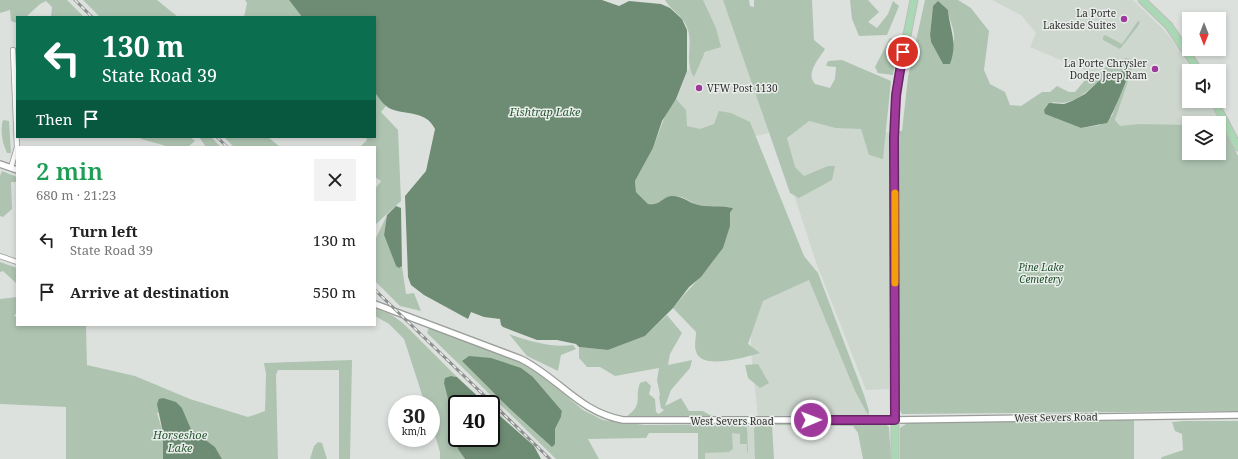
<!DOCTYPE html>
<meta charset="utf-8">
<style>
body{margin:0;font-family:"Noto Serif",serif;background:#f2f2f2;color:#222;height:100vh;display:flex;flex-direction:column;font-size:15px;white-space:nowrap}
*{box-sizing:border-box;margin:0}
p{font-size:13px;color:#767676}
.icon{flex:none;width:22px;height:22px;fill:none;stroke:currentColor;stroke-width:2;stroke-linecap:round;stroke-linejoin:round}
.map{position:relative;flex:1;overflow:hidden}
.drawer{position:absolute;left:16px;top:146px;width:360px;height:180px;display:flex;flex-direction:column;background:#fff;border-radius:0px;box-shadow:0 2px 6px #0003}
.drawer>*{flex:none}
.hud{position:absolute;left:16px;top:16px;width:360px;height:122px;border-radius:0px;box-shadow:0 2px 6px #0003;background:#0b6e4f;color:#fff;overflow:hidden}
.needle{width:26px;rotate:180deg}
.tools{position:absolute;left:1182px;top:12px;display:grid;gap:8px}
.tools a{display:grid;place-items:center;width:44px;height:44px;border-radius:0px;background:#fff;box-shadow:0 2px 6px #0003;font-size:20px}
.speed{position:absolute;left:388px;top:395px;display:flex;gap:8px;font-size:20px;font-weight:700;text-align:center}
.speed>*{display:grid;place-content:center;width:52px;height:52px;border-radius:50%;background:#fff;box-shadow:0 2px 6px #0003;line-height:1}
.speed small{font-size:10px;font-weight:400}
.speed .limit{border:2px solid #111;border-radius:6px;background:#fff;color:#111}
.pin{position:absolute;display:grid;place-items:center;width:34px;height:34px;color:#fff;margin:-17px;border:2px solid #fff;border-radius:50%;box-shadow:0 1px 4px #0007}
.me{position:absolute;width:44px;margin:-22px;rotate:89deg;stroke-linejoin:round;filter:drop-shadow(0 0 3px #0008)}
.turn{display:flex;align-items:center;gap:14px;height:84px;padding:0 20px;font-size:18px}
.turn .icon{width:52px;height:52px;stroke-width:2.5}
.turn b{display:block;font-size:28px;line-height:34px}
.then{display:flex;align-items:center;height:38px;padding:0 20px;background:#0003;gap:8px;font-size:15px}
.round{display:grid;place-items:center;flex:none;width:42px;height:42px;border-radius:0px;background:#f2f2f2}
.head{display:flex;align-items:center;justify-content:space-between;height:68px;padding:0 20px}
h1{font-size:24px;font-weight:600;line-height:30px;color:#1e9e55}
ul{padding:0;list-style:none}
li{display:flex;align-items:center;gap:12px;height:52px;padding:0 20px}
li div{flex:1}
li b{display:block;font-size:15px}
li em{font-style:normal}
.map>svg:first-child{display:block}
.built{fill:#cdd7ce}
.green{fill:#aec4b1;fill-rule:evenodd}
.water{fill:#6e8c73}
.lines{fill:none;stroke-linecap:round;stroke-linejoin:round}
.minor-casing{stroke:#999c99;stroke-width:6}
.tertiary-casing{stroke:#999c99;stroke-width:8}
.primary-casing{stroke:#bcbdbc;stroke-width:9}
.minor{stroke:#fff;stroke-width:4.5}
.tertiary{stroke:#fff;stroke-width:5.5}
.primary{stroke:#abd8b4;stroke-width:7}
.rail-casing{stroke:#8e918f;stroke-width:3}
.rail{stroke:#eaeeeb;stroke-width:1.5;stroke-dasharray:4.5;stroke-linecap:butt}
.route-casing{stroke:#682565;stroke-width:10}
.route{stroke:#a0399c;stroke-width:7}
.slow{stroke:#f59e0b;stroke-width:7}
.poi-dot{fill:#a0399c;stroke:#eaeeeb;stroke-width:1.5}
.labels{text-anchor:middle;stroke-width:3;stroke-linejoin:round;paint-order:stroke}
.poi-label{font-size:10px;fill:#2f302f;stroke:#eaeeeb;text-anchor:end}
.park-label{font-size:10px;font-style:italic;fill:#1f502b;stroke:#eaeeeb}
.street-label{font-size:10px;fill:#2f302f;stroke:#eaeeeb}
.water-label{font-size:11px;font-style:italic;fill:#285934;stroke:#eaeeeb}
</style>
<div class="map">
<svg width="1238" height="459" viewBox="0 0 1238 459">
<rect width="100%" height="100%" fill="#dde1de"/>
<path class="built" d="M702 0H723L773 132 707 147 666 113 676 99 687 71 717 42Z
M992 0H1133L1164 30 1179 49 1191 71H1189V101H1208L1225 131H1219V123H1189V131H1116L1117 66 1091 73 1030 47 1036 33 1021 15Z
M803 120 891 133 889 389 866 390 817 265 779 149Z
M813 278 870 416 758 417 751 351V307Z
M771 423 774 459H698L699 424Z"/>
<path class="green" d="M0 0H67L84 17H51L52 7 46 1 40 4 26 17H17V23L11 21 10 10 0 13Z
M83 0H157L178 17H100Z
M245 0H289L302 17H244L247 3Z
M665 0H703L716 28 721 47 705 52 694 77C684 62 693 46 688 30 683 14 673 13 665 0Z
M723 0H749L750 6 754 7V0H812L814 40 825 49C819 59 805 73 815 84L830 88 835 79 836 67 826 66 828 61 842 60 891 81 883 159 869 155 861 129 836 128 809 121 787 138 795 167 804 176 828 166H835L832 180 799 198 790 193Z
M850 0H868L879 12 868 22 877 28 888 14 893 1 899 6 887 35 859 36 852 19Z
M925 0H958L971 8 989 31 984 70 990 84 1005 92 1010 105 1021 106 1042 92H1050L1057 86 1069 92H1075L1085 80 1101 72 1109 64 1126 58 1135 60 1115 120 1120 126 1140 124 1189 125V153H1219V131H1225L1238 156V411L902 414 899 408 898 131H902L908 77ZM933 6 948 10C949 20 955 30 954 39 953 47 947 57 943 64L931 42 930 35ZM1119 72 1129 77 1119 95 1112 116 1100 125 1081 128 1045 114 1053 102C1077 107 1087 88 1105 78 1109 75 1115 74 1119 72Z
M1138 21 1140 22 1138 26 1120 49 1103 40V37L1105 35 1122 44Z
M890 38 898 41 893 75 878 73 875 67Z
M375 93 386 106 381 112 398 130 401 201 375 225V189L381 181 375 177V147H360L367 140 366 137H375Z
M676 99 686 110 687 126 700 129 714 124 719 111 731 113 750 122 804 256 818 273 864 395 869 411 868 415 855 391 809 280 763 301 748 344 760 353C746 357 700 371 696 351 694 346 696 338 696 332L673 308C695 280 729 255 730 216 730 212 732 211 731 207H708L695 204 682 197 672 196 656 205 648 204 636 192 635 181 653 148 666 113Z
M3 120 9 121 11 153H7C2 143 0 130 3 120Z
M140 137H190L195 141 188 147H170L141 139Z
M199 137H211L221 147H206Z
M224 137H268L280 147H234Z
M2 171 17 177V182H11L12 209 3 217 0 216V176Z
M387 215 384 235 396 266H402L406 294 414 293 421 311 400 306 375 281V240Z
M0 262 17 268V284L3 271 0 272Z
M17 297V312L14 316 17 317V325H86L87 365 135 376 190 399 248 417 265 411 266 374 264 363 352 360 350 459H339V370H278L276 375 278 459H222L215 447 191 429 182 408 157 413 163 433V459H66V407L0 404V299Z
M375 308 392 315 404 324 457 377 451 376C452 403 449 436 465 459H440V452L431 422V404H425L404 339 389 324 375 316Z
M667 315 682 333 670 354 668 365 692 360 690 368 671 390 665 406 681 398 689 411H703L715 418H630L627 416C644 404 634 398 640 383L646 381 651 386 649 394 655 399 656 412 659 414 664 410 661 408 659 397 660 395 657 380 659 368 615 376 600 367H587L579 358V347L608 350 645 336Z
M429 327 532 367 583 410 603 420 645 425 743 424 747 428 748 452 747 453V444H740V434L732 433 733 449 729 452 705 453V459H698V433H649L646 438 588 439 599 459H556L427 333ZM533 377 562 411 561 417 555 429V444Z
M509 334C528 341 552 348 573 345L576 349 561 355 558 371 527 356Z
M758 364 769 383 760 388 748 378 745 365Z
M1134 418V459H900V428L909 422Z
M1184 421H1238V459H1161L1162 457 1183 450 1182 434 1175 431 1172 422Z
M876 422 884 423 889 427 891 459H863L858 433 853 426 772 425 774 459H755L754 429 756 425 761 423Z
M318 442 322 443 327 459H310L314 446Z"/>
<path class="water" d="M289 0H602L619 6 629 1 661 4 670 8 682 19 687 30V71L676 99 662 121 653 148 635 181 636 192 648 204C660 206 661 198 671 196 680 195 687 201 695 204 707 208 722 205 733 208L730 213V226L723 248 701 277 689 287 673 308 645 336 608 350 579 347 576 344 557 340H537L503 327 501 325 500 319 484 317 471 312 468 319 424 295 411 285 408 277 405 196 426 171 435 129C426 110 405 115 391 109 384 106 380 99 375 93V17H302Z
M938 1 948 10C950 31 958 42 950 64H943L931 42 930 35 933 6Z
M1122 71 1129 72C1129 76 1110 120 1107 123L1081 128 1045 114 1044 110 1049 103 1064 104 1072 101 1085 94 1099 81Z
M396 206 401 208 402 266 399 268 396 266 384 235 387 215Z
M469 356 491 358 521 368 533 377 562 411 561 417 555 429V444L552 447 510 409 462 361Z
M451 376 457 377 486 404H457V438H491V408L534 446 541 459H465L458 449 453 418 444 383 445 378Z
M163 398 176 402 182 408 191 429 215 447 222 459H163V433L157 404 159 399Z"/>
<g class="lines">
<g class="minor-casing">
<path id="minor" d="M11 168 17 147 13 50
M0 256 17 262"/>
</g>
<g class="tertiary-casing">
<path id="tertiary" d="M0 164 17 170
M375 304 521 359C559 378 579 412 623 420H895L1238 415"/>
</g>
<g class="primary-casing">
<path id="primary" d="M1142 0 1169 26 1199 71
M1214 101 1238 147
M895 459V112L901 65 914 0"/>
</g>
<use href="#minor" class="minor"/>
<use href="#tertiary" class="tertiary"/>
<use href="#primary" class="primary"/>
<g class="rail-casing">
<path id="rail" d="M75 0 92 17
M217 137 227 147
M375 290 550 459"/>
</g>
<use href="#rail" class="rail"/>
</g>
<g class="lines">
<g class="route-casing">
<path id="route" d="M811 420H895L894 138 896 95 903 52"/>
</g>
<use href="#route" class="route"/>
<path class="slow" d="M895 193V283"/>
</g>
<g class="poi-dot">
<circle cx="1124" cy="19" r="4"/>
<circle cx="1155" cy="69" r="4"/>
<circle cx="699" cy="88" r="4"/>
</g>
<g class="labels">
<g class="poi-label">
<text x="1116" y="17">La Porte<tspan x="1116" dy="12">Lakeside Suites</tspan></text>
<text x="1147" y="67">La Porte Chrysler<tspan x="1147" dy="12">Dodge Jeep Ram</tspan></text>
<text x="707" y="92" text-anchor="start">VFW Post 1130</text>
</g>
<g class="park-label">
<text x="1041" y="271">Pine Lake<tspan x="1041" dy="12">Cemetery</tspan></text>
</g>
<g class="street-label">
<text transform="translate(1056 417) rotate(-1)" y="4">West Severs Road</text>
<text x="732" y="425">West Severs Road</text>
</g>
<g class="water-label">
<text x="545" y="116">Fishtrap Lake</text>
<text x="180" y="439">Horseshoe<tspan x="180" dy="13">Lake</tspan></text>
</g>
</g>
</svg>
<div class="tools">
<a><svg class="needle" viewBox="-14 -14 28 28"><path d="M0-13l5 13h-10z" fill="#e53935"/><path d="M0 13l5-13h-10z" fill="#767676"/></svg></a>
<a><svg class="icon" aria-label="sound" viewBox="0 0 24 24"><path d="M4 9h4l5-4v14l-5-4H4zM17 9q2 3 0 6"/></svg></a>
<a><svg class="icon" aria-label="layers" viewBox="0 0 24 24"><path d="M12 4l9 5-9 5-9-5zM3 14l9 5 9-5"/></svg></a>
</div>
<div class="speed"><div>30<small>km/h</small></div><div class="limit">40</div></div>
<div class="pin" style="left:903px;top:52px;background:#d93025"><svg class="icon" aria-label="arrive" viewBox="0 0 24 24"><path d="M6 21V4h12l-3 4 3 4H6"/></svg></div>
<svg class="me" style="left:811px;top:420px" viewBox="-20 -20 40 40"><circle r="17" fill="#a0399c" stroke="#fff" stroke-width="3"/><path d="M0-11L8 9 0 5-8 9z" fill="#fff"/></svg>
<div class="hud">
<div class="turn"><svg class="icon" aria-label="left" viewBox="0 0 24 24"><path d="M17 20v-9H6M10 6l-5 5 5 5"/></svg><div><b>130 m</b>State Road 39</div></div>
<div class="then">Then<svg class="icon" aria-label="arrive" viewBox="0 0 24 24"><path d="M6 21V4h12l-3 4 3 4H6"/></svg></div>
</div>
<section class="drawer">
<div class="head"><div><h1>2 min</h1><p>680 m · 21:23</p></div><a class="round"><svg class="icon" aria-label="close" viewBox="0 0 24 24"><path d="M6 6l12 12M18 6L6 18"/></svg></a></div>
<ul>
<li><svg class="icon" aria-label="left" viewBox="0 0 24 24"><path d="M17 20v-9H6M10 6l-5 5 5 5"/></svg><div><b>Turn left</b><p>State Road 39</p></div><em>130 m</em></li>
<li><svg class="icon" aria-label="arrive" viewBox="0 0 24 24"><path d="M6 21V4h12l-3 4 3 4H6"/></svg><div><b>Arrive at destination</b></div><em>550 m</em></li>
</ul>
</section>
</div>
